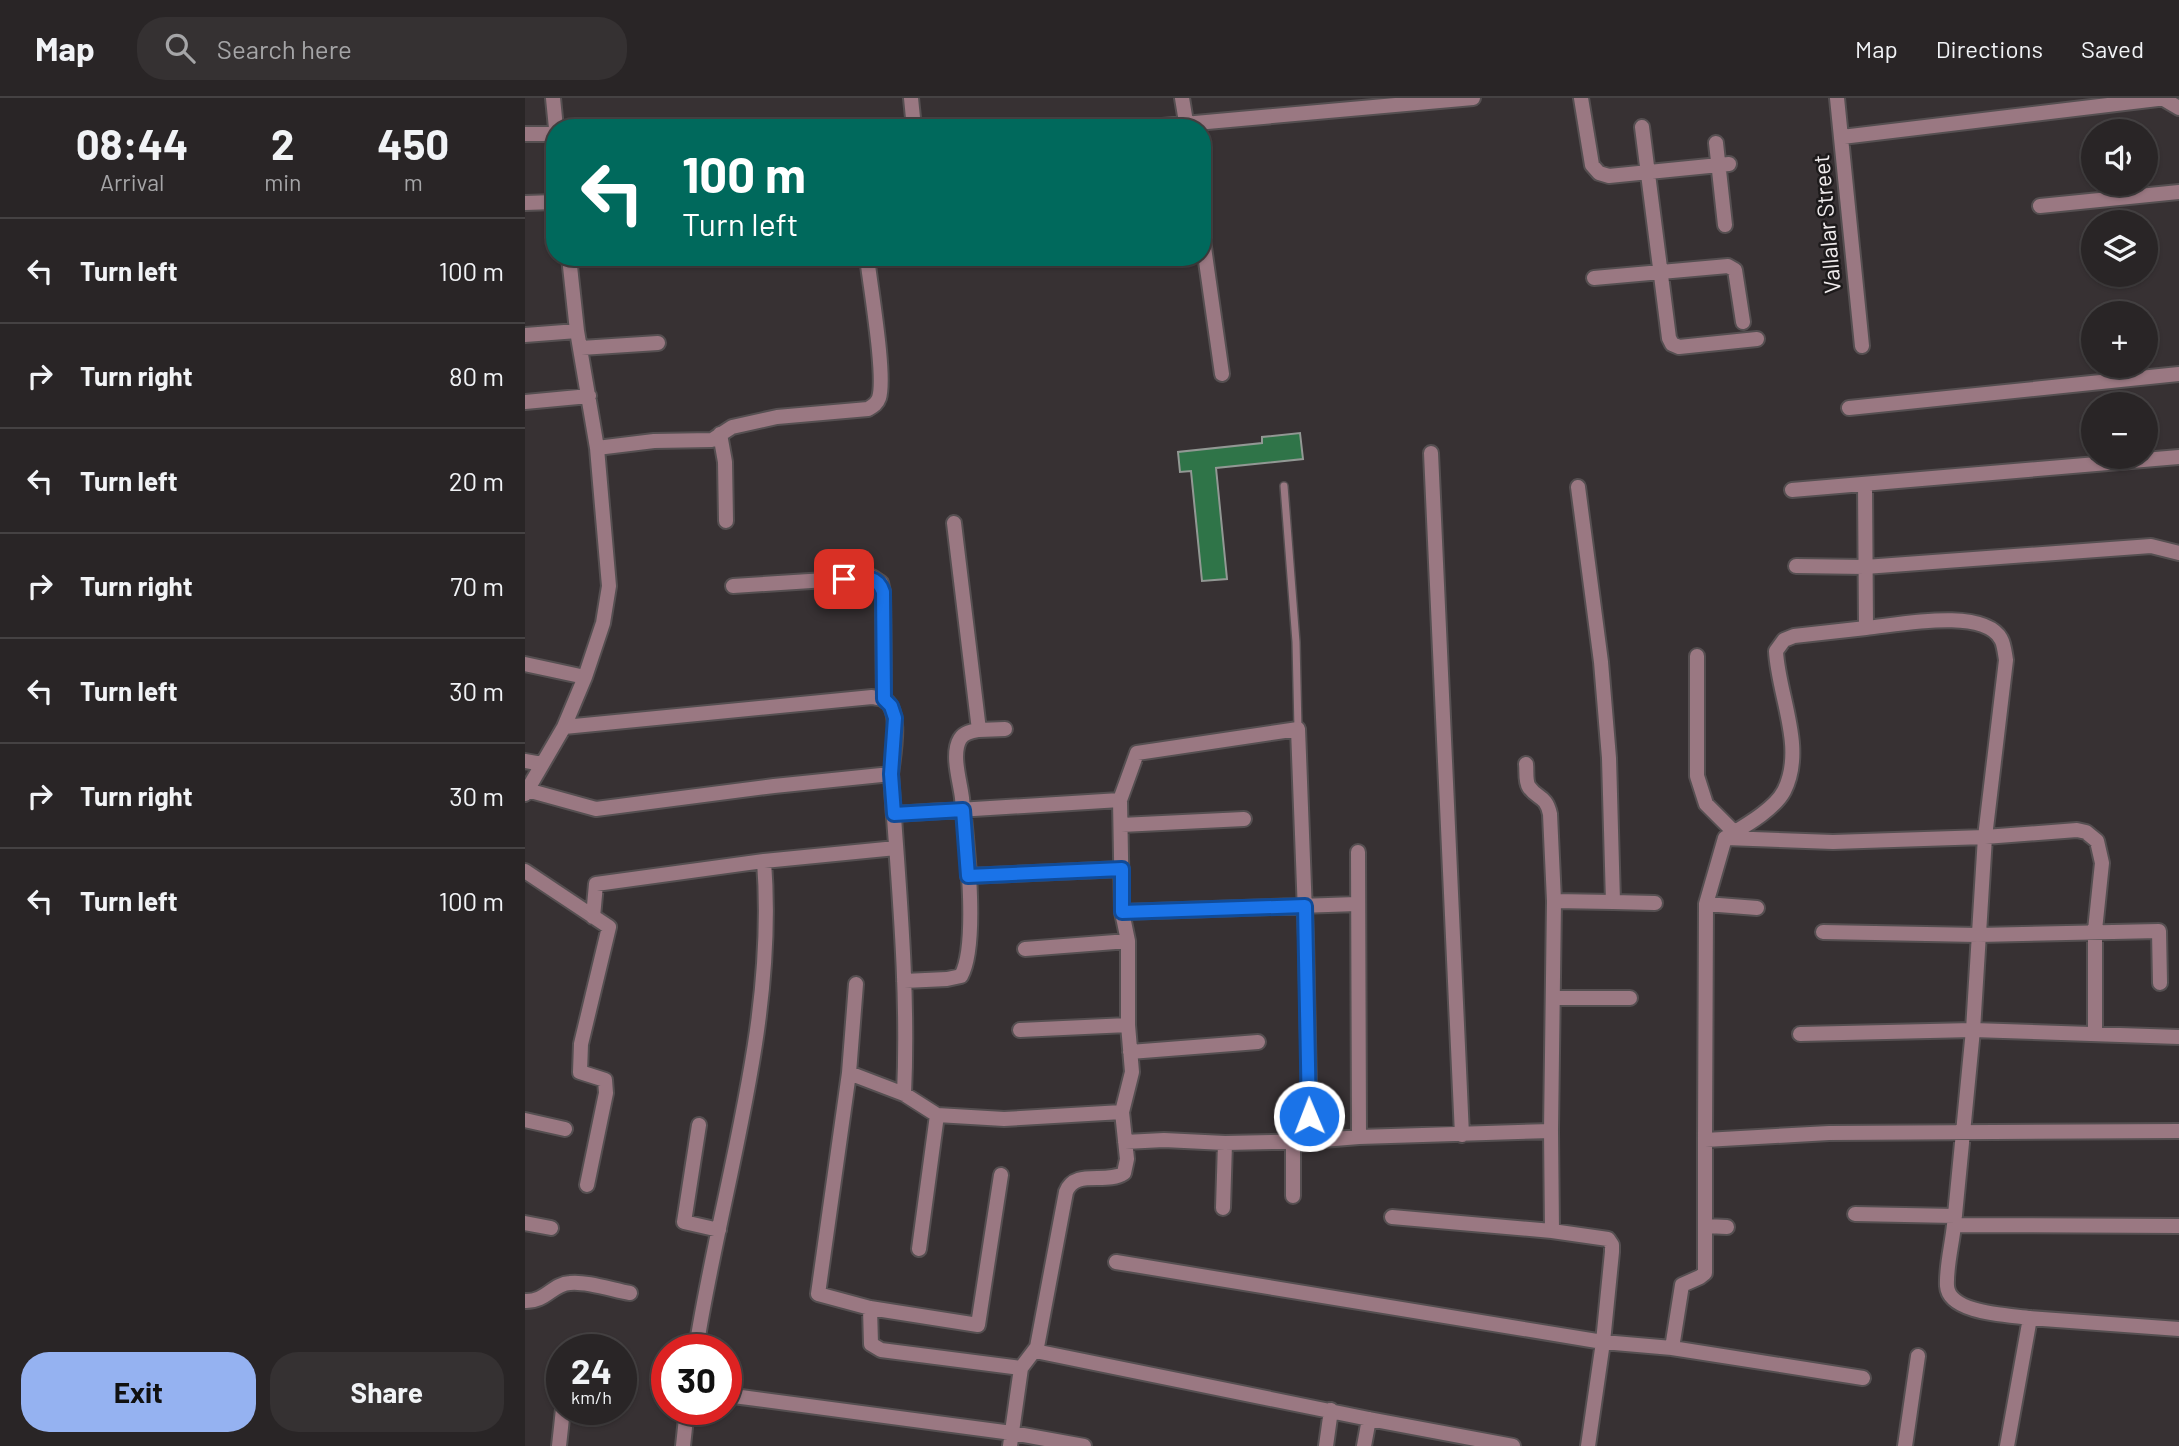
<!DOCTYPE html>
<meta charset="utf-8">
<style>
body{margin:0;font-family:Barlow,sans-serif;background:#353132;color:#f1f3f6;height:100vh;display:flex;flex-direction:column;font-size:26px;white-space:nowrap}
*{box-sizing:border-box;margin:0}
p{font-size:23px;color:#a5a5a7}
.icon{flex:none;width:38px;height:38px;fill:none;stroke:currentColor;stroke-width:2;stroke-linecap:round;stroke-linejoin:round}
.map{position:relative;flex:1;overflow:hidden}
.drawer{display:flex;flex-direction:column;background:#292526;width:525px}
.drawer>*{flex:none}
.top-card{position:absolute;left:21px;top:21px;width:665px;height:147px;border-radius:28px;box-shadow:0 2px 5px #0004,0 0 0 2px #454243;background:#00695c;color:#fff;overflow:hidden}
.buttons{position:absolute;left:1556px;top:21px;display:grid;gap:14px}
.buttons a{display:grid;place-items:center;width:77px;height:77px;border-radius:50%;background:#292526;box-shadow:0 2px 5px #0004,0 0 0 2px #454243;font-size:35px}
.speed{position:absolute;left:21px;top:1236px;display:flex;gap:14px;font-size:35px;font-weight:700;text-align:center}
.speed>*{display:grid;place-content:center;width:91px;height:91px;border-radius:50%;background:#292526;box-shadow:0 2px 5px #0004,0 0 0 2px #454243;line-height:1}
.speed small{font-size:18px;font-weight:400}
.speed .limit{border:10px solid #d22;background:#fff;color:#111}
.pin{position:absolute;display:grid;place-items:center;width:60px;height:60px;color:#fff;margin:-30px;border-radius:14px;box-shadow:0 4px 10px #0006}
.me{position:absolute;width:77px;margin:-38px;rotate:359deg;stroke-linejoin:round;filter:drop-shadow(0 0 5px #0008)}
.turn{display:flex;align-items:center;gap:24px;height:147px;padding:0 21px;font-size:32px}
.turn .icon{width:91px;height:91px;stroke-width:2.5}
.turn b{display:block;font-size:49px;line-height:60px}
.eta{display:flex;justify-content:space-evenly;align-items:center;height:119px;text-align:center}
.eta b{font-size:42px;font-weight:700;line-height:49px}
.button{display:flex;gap:14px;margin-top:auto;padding:14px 21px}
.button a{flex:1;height:80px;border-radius:28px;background:#95b2f1;color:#111;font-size:28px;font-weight:700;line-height:80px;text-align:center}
.button a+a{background:#353132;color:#f1f3f6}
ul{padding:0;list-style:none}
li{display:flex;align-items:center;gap:21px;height:105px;padding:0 21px;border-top:2px solid #454243}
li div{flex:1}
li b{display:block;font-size:26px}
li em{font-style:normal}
header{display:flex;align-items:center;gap:42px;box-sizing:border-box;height:98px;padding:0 35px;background:#292526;border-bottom:2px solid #454243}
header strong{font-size:33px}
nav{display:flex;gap:38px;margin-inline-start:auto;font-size:24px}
.search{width:490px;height:63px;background:#353132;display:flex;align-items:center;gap:18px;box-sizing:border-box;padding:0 24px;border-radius:28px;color:#a5a5a7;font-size:26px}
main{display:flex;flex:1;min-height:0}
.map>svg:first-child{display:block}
.building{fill:#2f7448;stroke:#929894;stroke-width:2}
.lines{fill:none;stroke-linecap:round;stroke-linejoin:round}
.lane-casing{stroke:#554f51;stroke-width:10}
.street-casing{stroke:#554f51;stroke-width:18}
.lane{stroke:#9a7882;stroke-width:7}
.street{stroke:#9a7882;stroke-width:14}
.route-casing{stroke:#114b97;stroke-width:18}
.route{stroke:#1a73e8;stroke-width:12}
.labels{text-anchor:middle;stroke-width:5;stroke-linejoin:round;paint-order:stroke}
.street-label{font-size:23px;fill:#f0eced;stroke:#1d1a1b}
</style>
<header>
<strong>Map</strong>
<div class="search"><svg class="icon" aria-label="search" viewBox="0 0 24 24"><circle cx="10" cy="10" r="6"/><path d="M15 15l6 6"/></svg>Search here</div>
<nav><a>Map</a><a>Directions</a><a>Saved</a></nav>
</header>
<main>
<section class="drawer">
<div class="eta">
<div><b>08:44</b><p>Arrival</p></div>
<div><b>2</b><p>min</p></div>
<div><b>450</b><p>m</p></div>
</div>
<ul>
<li><svg class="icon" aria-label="left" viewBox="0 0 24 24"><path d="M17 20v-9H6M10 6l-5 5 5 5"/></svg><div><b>Turn left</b></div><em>100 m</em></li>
<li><svg class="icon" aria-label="right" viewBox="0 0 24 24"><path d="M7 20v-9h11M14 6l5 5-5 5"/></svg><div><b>Turn right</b></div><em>80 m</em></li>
<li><svg class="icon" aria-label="left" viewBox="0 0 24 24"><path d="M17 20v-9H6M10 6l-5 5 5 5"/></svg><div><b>Turn left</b></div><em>20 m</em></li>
<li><svg class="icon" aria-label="right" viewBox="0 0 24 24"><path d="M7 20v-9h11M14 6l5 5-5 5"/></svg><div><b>Turn right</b></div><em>70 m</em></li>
<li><svg class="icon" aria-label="left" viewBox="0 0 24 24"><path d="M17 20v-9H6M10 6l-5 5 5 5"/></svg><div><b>Turn left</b></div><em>30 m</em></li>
<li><svg class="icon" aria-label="right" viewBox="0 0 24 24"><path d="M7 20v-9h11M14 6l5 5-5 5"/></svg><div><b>Turn right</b></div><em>30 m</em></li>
<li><svg class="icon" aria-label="left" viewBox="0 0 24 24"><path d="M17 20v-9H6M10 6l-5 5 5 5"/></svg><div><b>Turn left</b></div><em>100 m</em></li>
</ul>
<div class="button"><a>Exit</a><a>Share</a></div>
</section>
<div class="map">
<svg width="1654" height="1348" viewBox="0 0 1654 1348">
<rect width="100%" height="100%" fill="#373133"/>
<path class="building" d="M775 335 778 361 691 370 702 481 677 483 666 373 655 374 653 354 737 345V339Z"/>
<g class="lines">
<g class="lane-casing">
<path id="lane" d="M759 388 771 544 773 631"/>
</g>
<g class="street-casing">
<path id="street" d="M28 0 31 30
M386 0 389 30
M657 0 662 30
M1056 0 1067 67 1074 75 1084 78 1204 66
M1312 0 1337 248
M1637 0 1654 10
M1117 29 1144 240 1147 246 1154 249 1232 241
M615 30 948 0
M0 36H30
M1317 39 1641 0
M1191 45 1200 127
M0 105 30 104
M1515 108 1654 94
M677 135 697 276
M44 159 52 233 72 350
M1069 180 1203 168 1210 172 1218 224
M0 237 52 233
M56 250 133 245
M0 304 64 298
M1324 310 1654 276
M195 336 200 364 201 423
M906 355 937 1037
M1267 392 1654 359
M1271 468 1340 469 1626 448 1654 455
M208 488 347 479 356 485 358 494 359 602
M1341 530C1373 527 1458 509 1476 541 1479 546 1480 556 1481 562L1460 739 1448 932 1429 1127 1654 1128
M1172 558V678L1181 706 1209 734
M0 566 60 579
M39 629 347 599C351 600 355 600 358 601 378 610 368 658 366 676
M454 632 480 631
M0 663 17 666
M1001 666C1002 673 1000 683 1004 689 1012 701 1021 697 1025 716L1029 803
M2 692 71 711 249 688 366 676C373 783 384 889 379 996
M0 696 39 629 60 579 78 525 84 488 72 350 129 343 187 342 207 329 252 319 343 311C348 308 352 306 354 300 361 278 345 187 342 159
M369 716 595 702
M596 727 719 721
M1201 740 1308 744 1460 739 1552 732 1561 734 1572 743 1577 765 1570 832V936
M833 754 834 1039
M0 773 84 829 56 946 55 974 80 982 81 995 62 1087
M443 778 597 771
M1088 804 1130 805
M1181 806 1232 810
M597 814 832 806
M68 819 71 786 239 763 371 750
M1298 834 1453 837 1634 833 1635 885
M500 851 603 843
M379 883 422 881 436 878C454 846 441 739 437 700 435 683 426 656 435 641 439 634 448 633 454 632L429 425
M331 886 324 975 293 1196 345 1210 453 1227 476 1077
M1028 900H1105
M495 932 603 927
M1275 936 1448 932 1654 939
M605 954 733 944
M324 975 379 996 412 1017 479 1021 597 1014 602 1061 599 1075C581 1087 550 1070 541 1094L512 1249 496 1270 485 1348
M597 1014 607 974 603 927V843L597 814 595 702 612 655 773 631 781 841 785 1043
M0 1022 40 1031
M174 1027 159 1124 194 1132
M1026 1033 1027 1133
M1180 1042 1181 806 1200 740C1218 729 1249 712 1259 693 1281 650 1253 597 1251 553L1259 542 1269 538 1341 530 1340 386
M600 1044 639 1042 700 1045 785 1043 834 1039 1026 1033 1029 803 1088 804 1084 660 1076 564 1053 389
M768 1098V1044
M698 1110 700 1045
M1330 1116 1430 1118
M867 1119 1027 1133 1083 1141 1087 1147V1154L1078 1244 1063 1348
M0 1125 26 1130
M1429 1127C1427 1147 1421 1169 1422 1188 1424 1216 1485 1217 1505 1220L1482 1348
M1181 1128 1202 1129
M394 1151 412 1017
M591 1164 1078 1244 1147 1250 1338 1280
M0 1203C21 1204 27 1186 45 1185 61 1183 88 1192 105 1195
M345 1210 346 1246 356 1252 496 1270
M1505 1220 1654 1231
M1147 1250 1157 1187 1175 1179 1180 1175V1042L1304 1035 1654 1033
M171 1251C196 1089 252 929 239 763
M510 1253 844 1321 988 1348
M201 1297 487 1335 559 1348
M34 1348 38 1311
M158 1348 162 1311
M801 1348 806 1312
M839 1348 844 1321
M1380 1348 1393 1258"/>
</g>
<use href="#lane" class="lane"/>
<use href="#street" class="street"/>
</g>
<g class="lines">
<g class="route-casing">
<path id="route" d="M319 481C335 480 352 475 358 494L359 601 366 608 370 620 366 676 369 716 438 712 443 778 597 771V814L780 808 784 1018"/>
</g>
<use href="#route" class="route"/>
</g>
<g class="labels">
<g class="street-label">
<text transform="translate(1302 126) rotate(-95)" y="8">Vallalar Street</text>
</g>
</g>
</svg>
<div class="buttons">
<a><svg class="icon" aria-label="sound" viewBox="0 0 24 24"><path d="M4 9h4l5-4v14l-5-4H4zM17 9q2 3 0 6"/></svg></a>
<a><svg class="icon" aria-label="layers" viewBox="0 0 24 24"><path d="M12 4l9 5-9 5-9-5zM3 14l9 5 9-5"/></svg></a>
<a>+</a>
<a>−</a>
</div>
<div class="speed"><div>24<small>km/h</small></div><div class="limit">30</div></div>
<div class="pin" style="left:319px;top:481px;background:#d93025"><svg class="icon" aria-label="arrive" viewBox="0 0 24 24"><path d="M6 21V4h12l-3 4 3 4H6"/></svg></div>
<svg class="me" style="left:784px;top:1018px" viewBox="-20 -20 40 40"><circle r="17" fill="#1a73e8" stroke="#fff" stroke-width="3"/><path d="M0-11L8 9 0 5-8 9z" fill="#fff"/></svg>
<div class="top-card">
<div class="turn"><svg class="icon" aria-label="left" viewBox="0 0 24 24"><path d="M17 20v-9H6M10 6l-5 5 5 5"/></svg><div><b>100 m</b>Turn left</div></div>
</div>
</div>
</main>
